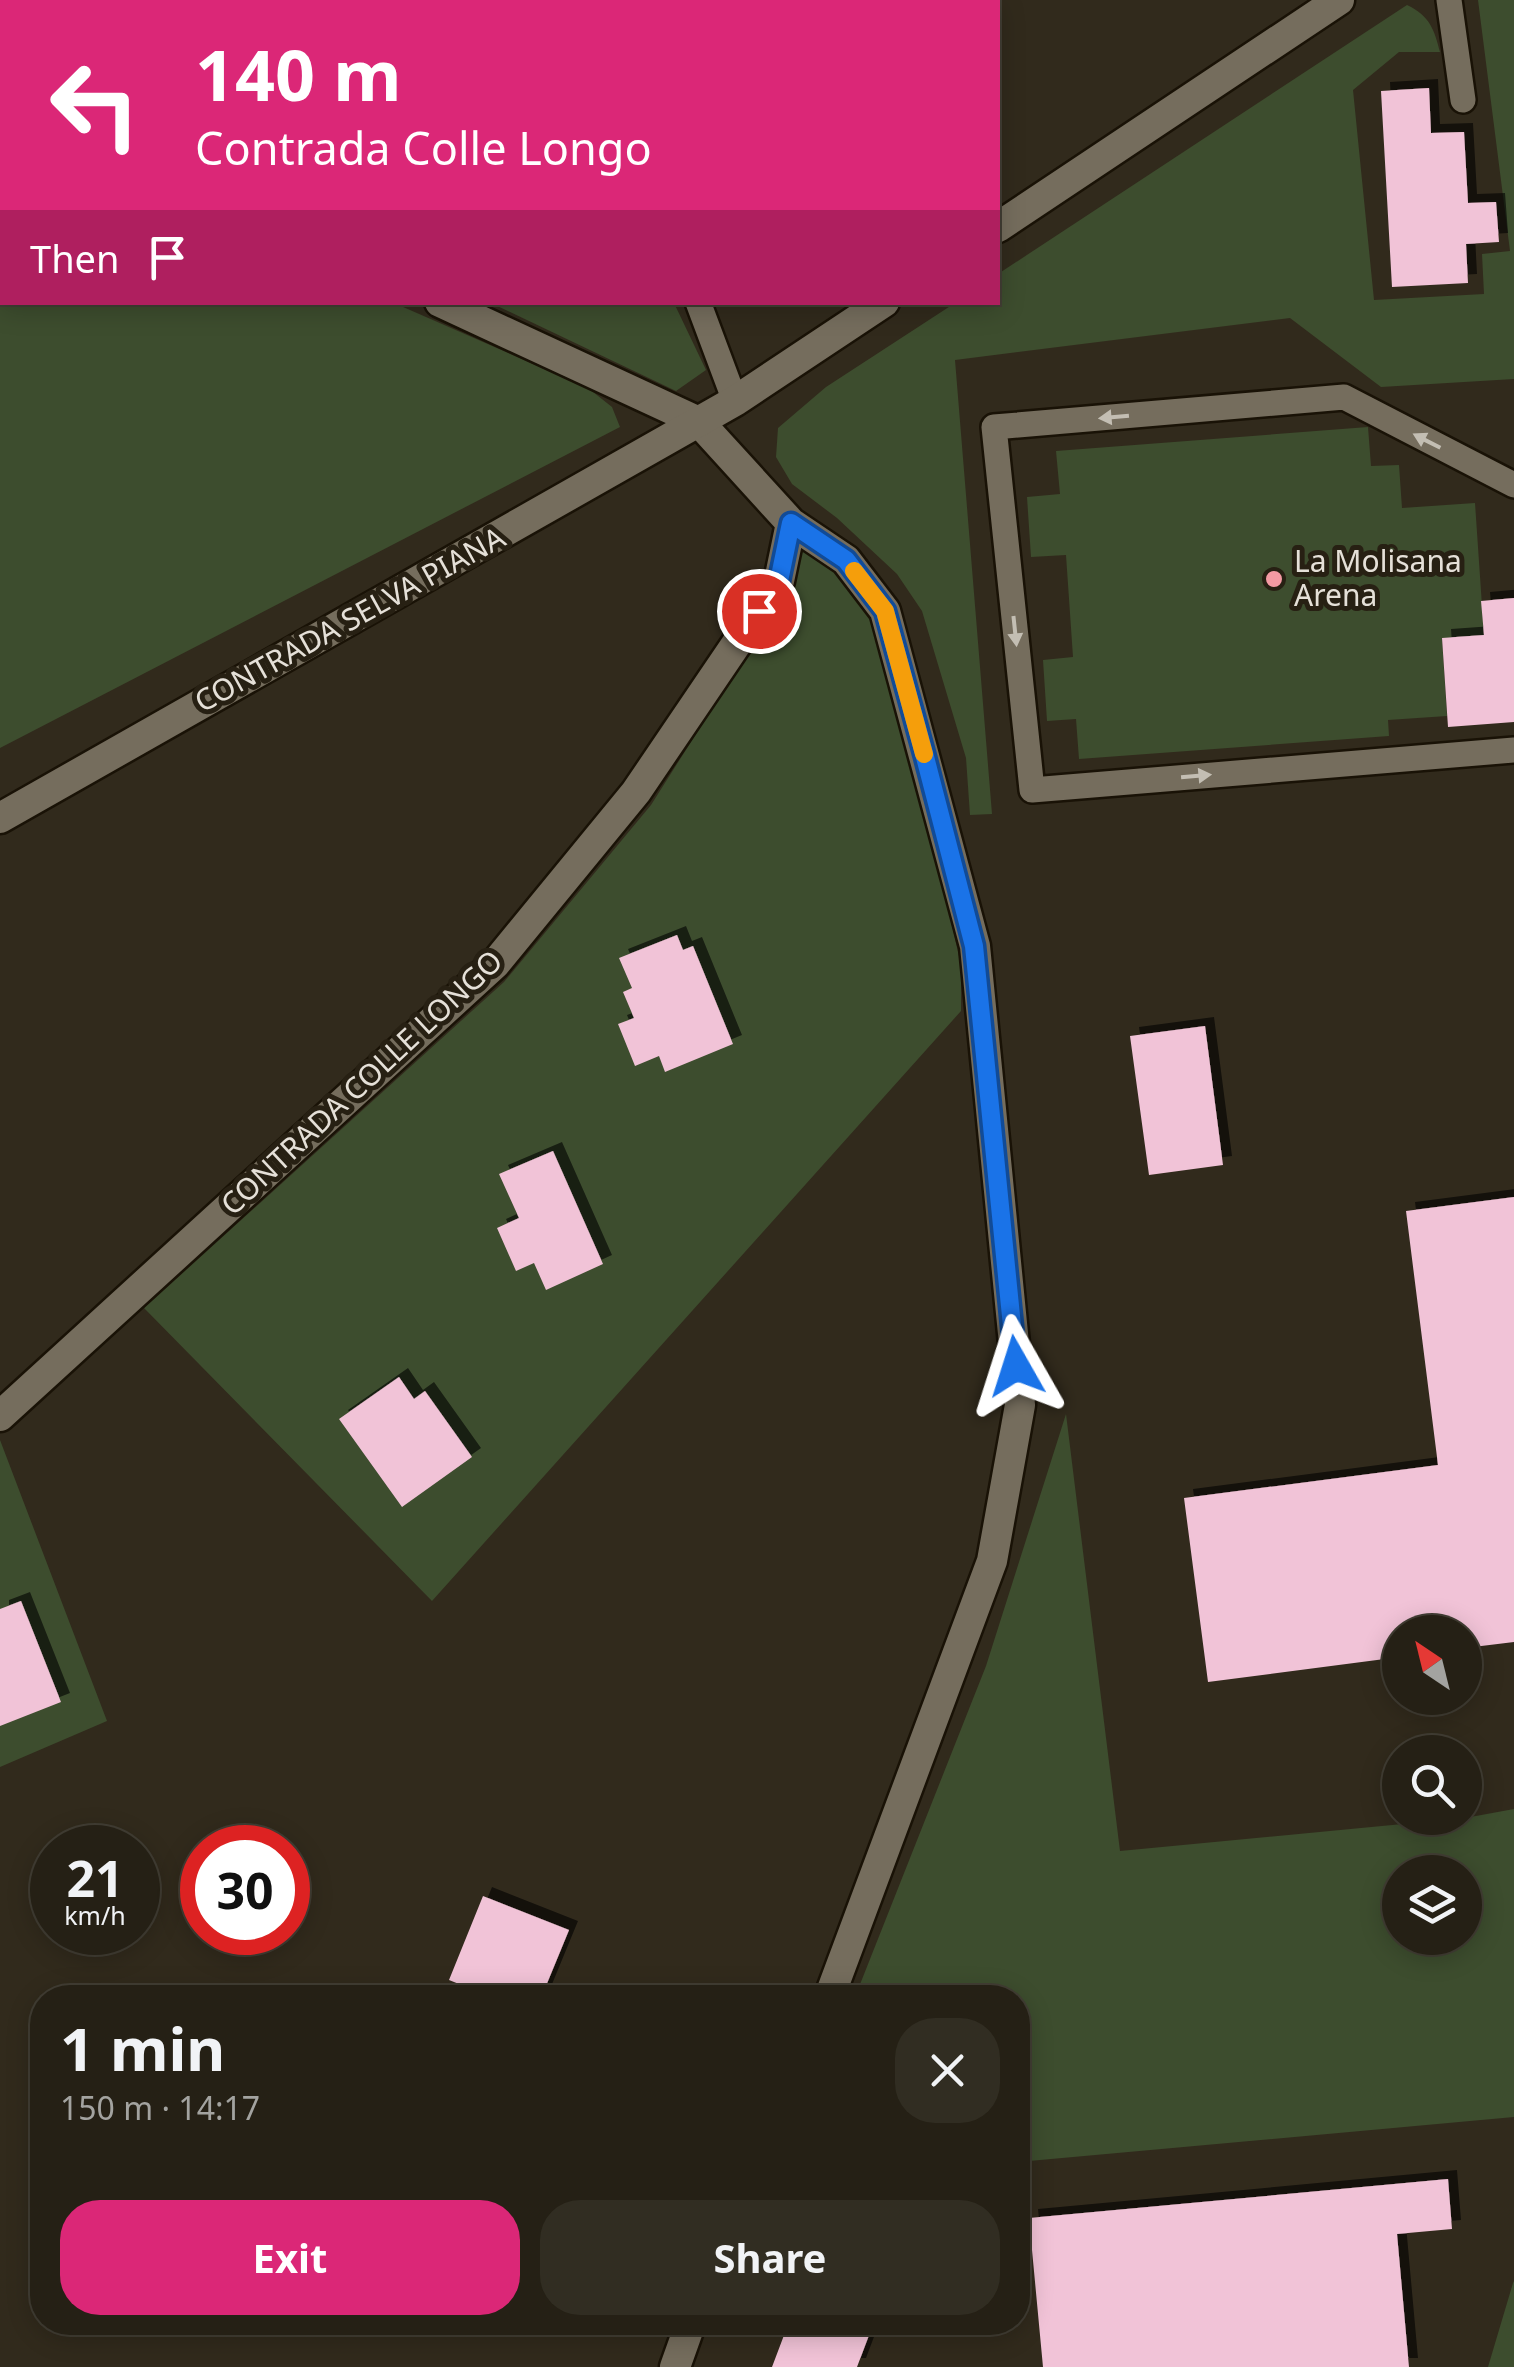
<!DOCTYPE html>
<meta charset="utf-8">
<style>
body{margin:0;font-family:"Noto Sans",sans-serif;background:#312d22;color:#f1f3f6;height:100vh;display:flex;flex-direction:column;font-size:38px;white-space:nowrap}
*{box-sizing:border-box;margin:0}
p{font-size:32px;color:#a3a3a0}
.icon{flex:none;width:55px;height:55px;fill:none;stroke:currentColor;stroke-width:2;stroke-linecap:round;stroke-linejoin:round}
.map{position:relative;flex:1;overflow:hidden}
.sheet{position:absolute;left:30px;top:1985px;width:1000px;height:350px;display:flex;flex-direction:column;background:#252015;border-radius:40px;box-shadow:0 5px 25px #0003,0 0 0 2px #423e34}
.sheet>*{flex:none}
.top-card{position:absolute;left:0px;top:0px;width:1000px;height:305px;box-shadow:0 5px 25px #0003,0 0 0 2px #423e34;background:#db2777;color:#fff;overflow:hidden}
.needle{width:65px;rotate:325deg}
.fabs{position:absolute;left:1382px;top:1615px;display:grid;gap:20px}
.fabs a{display:grid;place-items:center;width:100px;height:100px;border-radius:50%;background:#252015;box-shadow:0 5px 25px #0003,0 0 0 2px #423e34;font-size:50px}
.speed{position:absolute;left:30px;top:1825px;display:flex;gap:20px;font-size:50px;font-weight:700;text-align:center}
.speed>*{display:grid;place-content:center;width:130px;height:130px;border-radius:50%;background:#252015;box-shadow:0 5px 25px #0003,0 0 0 2px #423e34;line-height:1}
.speed small{font-size:25px;font-weight:400}
.speed .limit{border:15px solid #d22;background:#fff;color:#111}
.pin{position:absolute;display:grid;place-items:center;width:85px;height:85px;color:#fff;margin:-42px;border:5px solid #fff;border-radius:50%;box-shadow:0 2px 10px #0007}
.me{position:absolute;width:110px;margin:-55px;rotate:354deg;stroke-linejoin:round;filter:drop-shadow(0 0 8px #0008)}
.turn{display:flex;align-items:center;gap:35px;height:210px;padding:0 30px;font-size:45px}
.turn .icon{width:130px;height:130px;stroke-width:2.5}
.turn b{display:block;font-size:70px;line-height:85px}
.then{display:flex;align-items:center;height:95px;padding:0 30px;background:#0003;gap:20px;font-size:38px}
.round{display:grid;place-items:center;flex:none;width:105px;height:105px;border-radius:40px;background:#312d22}
.headline{display:flex;align-items:center;justify-content:space-between;height:170px;padding:0 30px}
h1{font-size:60px;font-weight:700;line-height:75px}
.button{display:flex;gap:20px;margin-top:auto;padding:20px 30px}
.button a{flex:1;height:115px;border-radius:40px;background:#db2777;color:#fff;font-size:40px;font-weight:700;line-height:115px;text-align:center}
.button a+a{background:#312d22;color:#f1f3f6}
.map>svg:first-child{display:block}
.green{fill:#3d4d2e;fill-rule:evenodd}
.building{fill:#f1c3d7;filter:url(#shadow)}
.lines{fill:none;stroke-linecap:round;stroke-linejoin:round}
.service-casing{stroke:#191206;stroke-width:30}
.minor-casing{stroke:#191206;stroke-width:35}
.tertiary-casing{stroke:#191206;stroke-width:35}
.service{stroke:#756d5d;stroke-width:25}
.minor{stroke:#756d5d;stroke-width:30}
.tertiary{stroke:#756d5d;stroke-width:30}
.oneway{fill:#c3beb3}
.route-casing{stroke:#114b97;stroke-width:25}
.route{stroke:#1a73e8;stroke-width:18}
.slow{stroke:#f59e0b;stroke-width:18}
.poi-dot{fill:#f49aa3;stroke:#272013;stroke-width:4}
.labels{text-anchor:middle;stroke-width:10;stroke-linejoin:round;paint-order:stroke}
.poi-label{font-size:30px;fill:#e5e0d8;stroke:#272013;text-anchor:start}
.street-label{font-size:30px;fill:#e5e0d8;stroke:#272013}
</style>
<div class="map">
<svg width="1514" height="2367" viewBox="0 0 1514 2367">
<defs>
<filter id="shadow"><feDropShadow dx="9" dy="-9" stdDeviation="0" flood-color="#0009"/></filter>
</defs>
<rect width="100%" height="100%" fill="#312a1c"/>
<path class="green" d="M274 0H639V2H275Z
M1478 0H1514V379L1381 387 1290 318 955 360 992 814 970 815 966 758 922 611 897 574 837 518 792 484 776 457 778 428 826 387 955 303 998 302V274L1407 5C1430 16 1434 29 1440 52H1399L1353 90 1374 300 1484 294 1482 254 1510 251Z
M0 130 2 302 394 303 588 388 612 407 620 427 0 748Z
M491 303H674L706 370 676 391Z
M1368 427 1371 466 1399 465 1402 508 1475 503 1484 635 1442 639 1447 716 1388 720 1389 736 1079 759 1076 719 1047 721 1043 660 1073 657 1066 555 1031 557 1027 497 1060 494 1056 451Z
M802 547 834 572 877 626 915 764 961 965V1011L432 1601 144 1308 504 982 651 805 796 576Z
M1066 1414 1120 1851 1465 1818 1514 1809V2117L1018 2162V1998L855 1997 986 1666ZM1400 1872H1465V1938H1400Z
M0 1440 107 1721 0 1767Z
M1514 2281V2367H1488L1513 2283Z"/>
<path class="building" d="M1429 88 1431 133 1464 132 1468 203 1496 202 1499 242 1466 244 1468 283 1392 287 1381 91Z
M1514 598V722L1448 727 1442 638 1484 635 1481 601Z
M677 935 683 950 693 946 733 1044 665 1072 659 1056 635 1066 618 1024 634 1018 623 992 632 988 619 958Z
M1205 1026 1223 1165 1149 1175 1130 1036Z
M553 1151 603 1264 546 1290 534 1263 516 1271 497 1228 519 1218 499 1174Z
M1514 1197V1642L1465 1648V1632H1400V1657L1208 1682 1184 1498 1438 1465 1406 1211Z
M399 1377 414 1399 425 1391 472 1457 402 1507 339 1419Z
M21 1601 61 1702 0 1726V1609Z
M483 1896 569 1930 541 1998H494L449 1980Z
M1448 2179 1452 2229 1397 2234 1409 2367H1043L1029 2218Z
M789 2322H874L857 2367H772Z"/>
<g class="lines">
<g class="service-casing">
<path id="service" d="M1449 0 1463 100
M698 302 735 401
M1514 485 1344 397 994 427 1032 790 1514 750"/>
</g>
<g class="minor-casing">
<path id="minor" d="M207 0V2
M0 101 2 102
M440 302 699 422 791 523 846 560 885 611 975 946 1020 1405 992 1561 829 1998
M0 1416 495 964 636 792 779 581 791 523
M675 2367 691 2322"/>
</g>
<g class="tertiary-casing">
<path id="tertiary" d="M998 227 1339 0
M0 818 735 401 884 302"/>
</g>
<use href="#service" class="service"/>
<use href="#minor" class="minor"/>
<use href="#tertiary" class="tertiary"/>
</g>
<defs><path id="oneway-solid" d="M-6-.8H1V-3.2L6.5 0L1 3.2V.8H-6Z" transform="scale(2.5)"/></defs>
<g class="oneway">
<use href="#oneway-solid" transform="translate(1114 417) rotate(175)"/>
<use href="#oneway-solid" transform="translate(1427 441) rotate(-153)"/>
<use href="#oneway-solid" transform="translate(1015 631) rotate(84)"/>
<use href="#oneway-solid" transform="translate(1196 776) rotate(-5)"/>
</g>
<g class="lines">
<g class="route-casing">
<path id="route" d="M759 611 779 581 791 523 846 560 885 611 925 757 974 946 1016 1366"/>
</g>
<use href="#route" class="route"/>
<path class="slow" d="M854 571 885 611 924 754"/>
</g>
<circle class="poi-dot" cx="1274" cy="579" r="10"/>
<g class="labels">
<g class="poi-label">
<text x="1294" y="572">La Molisana<tspan x="1294" dy="34">Arena</tspan></text>
</g>
<g class="street-label">
<text transform="translate(350 620) rotate(-29)" y="10">CONTRADA SELVA PIANA</text>
<text transform="translate(362 1083) rotate(-43)" y="10">CONTRADA COLLE LONGO</text>
</g>
</g>
</svg>
<div class="fabs">
<a><svg class="needle" viewBox="-14 -14 28 28"><path d="M0-13l5 13h-10z" fill="#e53935"/><path d="M0 13l5-13h-10z" fill="#a3a3a0"/></svg></a>
<a><svg class="icon" aria-label="search" viewBox="0 0 24 24"><circle cx="10" cy="10" r="6"/><path d="M15 15l6 6"/></svg></a>
<a><svg class="icon" aria-label="layers" viewBox="0 0 24 24"><path d="M12 4l9 5-9 5-9-5zM3 14l9 5 9-5"/></svg></a>
</div>
<div class="speed"><div>21<small>km/h</small></div><div class="limit">30</div></div>
<div class="pin" style="left:759px;top:611px;background:#d93025"><svg class="icon" aria-label="arrive" viewBox="0 0 24 24"><path d="M6 21V4h12l-3 4 3 4H6"/></svg></div>
<svg class="me" style="left:1016px;top:1366px" viewBox="-20 -20 40 40"><path d="M0-17L14 15 0 8-14 15z" fill="#1a73e8" stroke="#fff" stroke-width="4"/></svg>
<div class="top-card">
<div class="turn"><svg class="icon" aria-label="left" viewBox="0 0 24 24"><path d="M17 20v-9H6M10 6l-5 5 5 5"/></svg><div><b>140 m</b>Contrada Colle Longo</div></div>
<div class="then">Then<svg class="icon" aria-label="arrive" viewBox="0 0 24 24"><path d="M6 21V4h12l-3 4 3 4H6"/></svg></div>
</div>
<section class="sheet">
<div class="headline"><div><h1>1 min</h1><p>150 m · 14:17</p></div><a class="round"><svg class="icon" aria-label="close" viewBox="0 0 24 24"><path d="M6 6l12 12M18 6L6 18"/></svg></a></div>
<div class="button"><a>Exit</a><a>Share</a></div>
</section>
</div>
